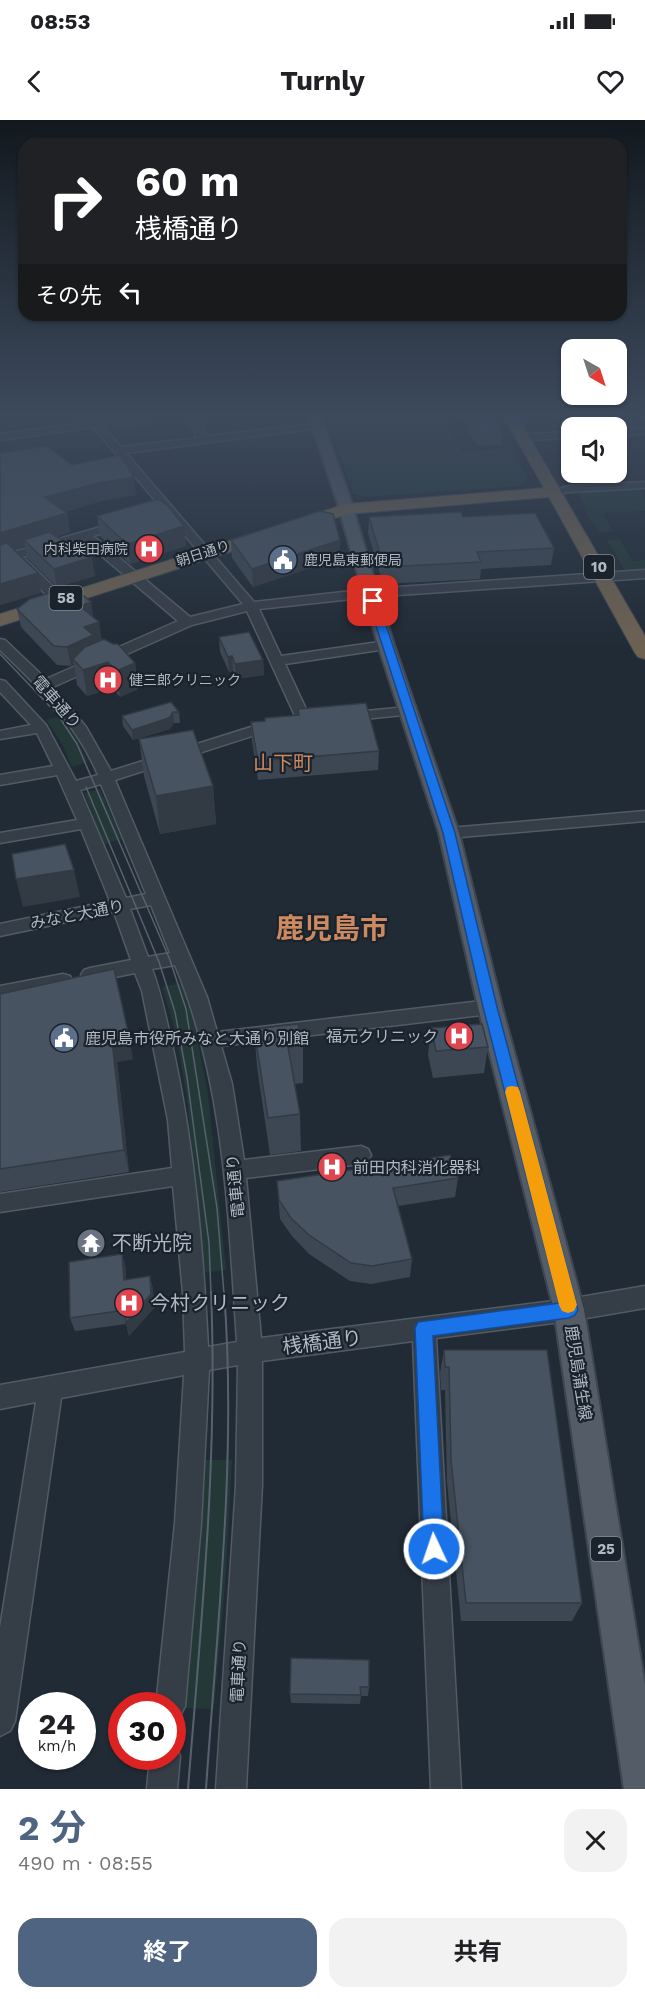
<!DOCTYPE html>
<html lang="ja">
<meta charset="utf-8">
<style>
body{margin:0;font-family:"Work Sans","Noto Sans JP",sans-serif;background:#f2f2f2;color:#202124;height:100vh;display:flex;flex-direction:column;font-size:22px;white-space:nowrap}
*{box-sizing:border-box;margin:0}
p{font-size:20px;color:#757577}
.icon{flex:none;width:33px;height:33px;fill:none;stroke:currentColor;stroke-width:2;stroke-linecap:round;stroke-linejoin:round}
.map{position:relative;height:1669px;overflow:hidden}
.sheet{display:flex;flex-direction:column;background:#fff;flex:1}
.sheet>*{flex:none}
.hud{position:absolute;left:18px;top:18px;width:609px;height:183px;border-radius:18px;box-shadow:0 2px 4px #0004;background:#202124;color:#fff;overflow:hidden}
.needle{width:39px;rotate:141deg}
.tools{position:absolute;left:561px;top:219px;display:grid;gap:12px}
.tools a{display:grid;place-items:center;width:66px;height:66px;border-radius:12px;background:#fff;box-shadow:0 2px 4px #0004;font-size:30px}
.speed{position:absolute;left:18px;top:1572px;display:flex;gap:12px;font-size:30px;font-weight:700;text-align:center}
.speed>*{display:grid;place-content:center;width:78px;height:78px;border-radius:50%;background:#fff;box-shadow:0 2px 4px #0004;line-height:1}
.speed small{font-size:15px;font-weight:400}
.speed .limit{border:9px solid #d22;background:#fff;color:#111}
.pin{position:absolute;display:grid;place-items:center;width:51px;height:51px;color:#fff;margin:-26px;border-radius:12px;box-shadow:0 3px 9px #0006}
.me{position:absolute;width:66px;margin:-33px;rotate:357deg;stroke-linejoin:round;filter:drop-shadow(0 0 4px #0008)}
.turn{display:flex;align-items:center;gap:21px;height:126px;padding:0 18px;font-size:27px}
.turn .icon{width:78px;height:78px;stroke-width:2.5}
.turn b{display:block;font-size:42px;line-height:51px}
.then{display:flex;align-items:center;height:57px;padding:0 18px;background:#0003;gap:12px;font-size:22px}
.round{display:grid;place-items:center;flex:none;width:63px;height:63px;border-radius:18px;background:#f2f2f2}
.summary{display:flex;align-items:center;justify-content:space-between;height:102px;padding:0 18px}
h1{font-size:36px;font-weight:700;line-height:45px;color:#4e6481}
.button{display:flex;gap:12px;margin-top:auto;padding:12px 18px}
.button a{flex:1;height:69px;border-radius:18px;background:#4e6481;color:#fff;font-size:24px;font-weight:700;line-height:69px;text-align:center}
.button a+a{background:#f2f2f2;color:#202124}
.status{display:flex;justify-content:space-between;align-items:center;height:42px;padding:0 30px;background:#fff;direction:ltr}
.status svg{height:16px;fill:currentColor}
header{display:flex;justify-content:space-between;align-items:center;height:78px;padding:0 18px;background:#fff;font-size:27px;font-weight:700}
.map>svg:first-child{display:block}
.green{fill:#243838}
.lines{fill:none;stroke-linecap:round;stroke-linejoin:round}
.minor-casing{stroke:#525b65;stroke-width:3}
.major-casing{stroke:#3e4651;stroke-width:4}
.highway-casing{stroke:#3f4852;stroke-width:2}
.minor{fill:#353d47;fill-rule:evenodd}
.major{fill:#535c67;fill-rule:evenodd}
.highway{fill:#6d6152;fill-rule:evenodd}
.tram-far1{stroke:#57626e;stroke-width:1.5}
.tram{stroke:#57626e;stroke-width:2}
.wall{fill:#3d4753}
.shaded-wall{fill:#323a43}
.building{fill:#475360;stroke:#323a43;stroke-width:1.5}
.route{fill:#1a73e8;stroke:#114b97;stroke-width:1.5}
.slow{fill:#f59e0b}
.labels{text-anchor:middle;stroke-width:4.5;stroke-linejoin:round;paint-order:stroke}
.far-poi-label{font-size:14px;fill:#afb8c4;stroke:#1a222b;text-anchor:start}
.far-street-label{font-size:14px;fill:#afb8c4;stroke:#1a222b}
.shield{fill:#1a222b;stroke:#828b96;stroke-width:1.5}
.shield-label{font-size:15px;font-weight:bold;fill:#afb8c4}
.street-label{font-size:16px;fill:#afb8c4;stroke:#1a222b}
.poi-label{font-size:16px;fill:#afb8c4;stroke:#1a222b;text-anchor:start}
.quarter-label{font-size:20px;fill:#cd8a61;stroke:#1a222b}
.near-poi-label{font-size:20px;fill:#afb8c4;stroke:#1a222b;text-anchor:start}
.near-street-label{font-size:20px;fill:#afb8c4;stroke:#1a222b}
.town-label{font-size:28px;font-weight:bold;fill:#cd8a61;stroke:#1a222b}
</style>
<div class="status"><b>08:53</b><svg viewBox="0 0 49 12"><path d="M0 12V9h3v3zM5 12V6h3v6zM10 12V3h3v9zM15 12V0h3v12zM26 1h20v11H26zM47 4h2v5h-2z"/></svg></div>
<header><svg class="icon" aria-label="back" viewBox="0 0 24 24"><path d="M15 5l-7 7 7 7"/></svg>Turnly<svg class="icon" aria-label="heart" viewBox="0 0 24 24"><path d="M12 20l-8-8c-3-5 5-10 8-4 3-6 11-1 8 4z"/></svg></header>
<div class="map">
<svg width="645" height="1669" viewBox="0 0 645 1669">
<rect width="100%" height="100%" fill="#212b36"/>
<path class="green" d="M326 294H491L493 298 444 303 461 332 511 328 528 360 519 366 365 377 353 374Z
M638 368 645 379V391L603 393 613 412H600L583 388H586L577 371Z
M607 420H620L633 441 645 440V450L625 451Z
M61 596 76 618 88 642 72 647 61 622 46 600Z
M100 669 122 719 104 724 84 673Z
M182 863 195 907 208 974 226 1150 202 1153 187 978 175 911 162 867Z
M205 1340H232L226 1452 214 1589 182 1588 197 1452Z"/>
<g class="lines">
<g class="minor-casing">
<path id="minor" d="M89 294H99L101 304 121 327 197 318 187 294H197L207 316 323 303V307L319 308 126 333 254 482 370 469 645 450V458L370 477 259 489 281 536 386 521 393 525 386 529 285 544 311 600 304 604 297 600 247 491 192 505 53 567 86 607 111 651 270 601 275 600 282 604 280 607 115 660 207 877 217 912 490 880 497 882 499 887 497 892 490 894 221 926 232 964 244 1040 361 1026 368 1029 371 1035 368 1041 361 1044 246 1058 261 1218 569 1179 645 1166V1188L569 1201 436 1218 461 1669H431L413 1221 262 1241V1365L246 1669H216L236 1365 238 1245 209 1250 201 1403 185 1586 180 1596 172 1599V1586H156L175 1403 184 1255 61 1278 15 1601 10 1611 0 1616V1508L36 1282 0 1289V1265L185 1232 183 1173 173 1066 0 1092V1074L172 1048 168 1000 142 871 135 853 90 862 84 860 81 855 84 850 90 848 131 840 114 792 0 816V804L110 781 81 709 0 723V713L77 700 57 655 0 665V655L53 646 37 613 0 619V611L31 605 0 572V560L5 561 46 605 76 661 98 655C77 605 39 567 0 530V519L5 520 46 559 178 501 82 419 0 444V436L121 401 127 404 125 406 93 416 190 497 243 484 93 307 0 320V314L90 302ZM101 664 146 774 126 778 80 670ZM151 785 170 833 148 837 130 789ZM175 845C225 964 228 1095 237 1222L208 1227C203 1130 195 1033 175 938 168 908 163 878 152 849Z
M645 308V314L616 316V310Z
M572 312V318L525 320 520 317 525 314Z
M645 362V368L569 372 554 375 548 372 569 366Z
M22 439 26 440 64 477 65 480 64 483H54L18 446V440Z
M408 587 413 588 415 591 413 594 344 601 337 597 344 593Z
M645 691V701L449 718 443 717 441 713 443 709 449 708Z
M63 854 70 856 72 861 70 866 0 880V866Z
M172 1624 176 1625 180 1636 177 1669H147L150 1636H172Z"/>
</g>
<g class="major-casing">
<path id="major" d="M308 294H320L350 378 394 525 459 713 502 887 584 1190 645 1566V1669H624L554 1190 478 887 439 713 378 525 336 378Z"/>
</g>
<g class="highway-casing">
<path id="highway" d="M502 294H516L645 516V539L638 537 635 533 549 377 348 394 0 506V494L346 384 544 368Z"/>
</g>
<use href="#minor" class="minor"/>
<use href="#major" class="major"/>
<use href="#highway" class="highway"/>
<path class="tram-far1" d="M0 534 58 595 77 624 170 840 186 889 217 1088 224 1174
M86 667 159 842 175 892 187 957 209 1123 211 1174"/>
<path class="tram" d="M188 1669C201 1504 218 1338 211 1172
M206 1669C217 1506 237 1335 224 1172"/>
</g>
<path class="wall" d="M103 294H148L149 305 116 309Z
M466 294H491L502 311 501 325 477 326 465 305Z
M637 294H645V303Z
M0 333 72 345 136 375 101 381 65 392 67 393 70 412 56 417 95 456 57 467 27 438 25 426 14 430 41 473 0 485Z
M97 396 184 406 186 426 130 444 100 416Z
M369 397H463L554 428 551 445 481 449 480 459 383 464 368 413Z
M231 420 340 438 253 467 232 438Z
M17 489 94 497 102 520 135 543 138 569 120 577 112 568 87 576 77 565 74 544 71 546 57 545 21 507Z
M219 517 263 540 264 555 236 559 233 551 229 552 220 532Z
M298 589 379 631 378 650 258 660 252 621 251 602 265 601 298 595Z
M179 592 180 603H174L170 609 133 620 123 606 122 596Z
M139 619 213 666 216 704 160 714 144 656Z
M0 874 133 939 117 942 129 1052 0 1072Z
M431 908 488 927 484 953 433 958 428 935Z
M254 909 303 925V963L295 964 300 994 301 1031 270 1035 257 947Z
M458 1058 455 1077 398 1086 412 1139 410 1157 371 1164 350 1161 309 1134 292 1116 280 1099 277 1061Z
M122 1134 126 1149V1160L150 1156 153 1170 154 1188 129 1216 126 1204 75 1211 70 1198Z
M444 1230 582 1483 572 1501H461L447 1362 445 1270H441L440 1253Z
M291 1538 369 1567 368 1576H361L360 1584 291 1583 290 1574Z"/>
<path class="shaded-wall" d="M134 294H148L149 305 116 309 115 296Z
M134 357 136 375 101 381 49 396 45 377 99 363Z
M67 393 70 412 29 425 24 420 25 426 0 434V413Z
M184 406 186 426 130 444 127 424Z
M340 420V438L253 467 252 449Z
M92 437 95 456 57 467 54 449Z
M38 453 41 473 0 485V464Z
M91 482 94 501 80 486Z
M99 502 102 521 73 539 74 544 71 546 67 527 84 507Z
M232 536 233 551 229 552 228 537Z
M263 540 264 555 236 559 235 544Z
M108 542 112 568 87 576 83 550Z
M135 543 138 569 120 577 116 551Z
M173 592 174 603 170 609 133 620 132 610Z
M213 666 216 704 160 714 156 676Z
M74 750 80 777 23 787 16 759Z
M129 916 133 939 117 942 129 1052 124 1030 112 920Z
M122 1134 126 1149 127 1174 124 1160Z
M150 1156 153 1170 154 1188 129 1216 126 1203Z"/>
<path class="building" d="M113 294H134L115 296Z
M467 294H491L502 311 478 313Z
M47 326 72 345 120 335 134 357 99 363 45 377 67 393 0 413V333Z
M158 379 168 386 184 406 127 424 97 396Z
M320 391 333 394 340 420 252 449 231 420Z
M461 392 463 397 535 393 554 428 477 432 481 442 384 447 369 397Z
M49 412 67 423 74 422 92 437 54 449 24 420Z
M7 423 38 453 0 464V425Z
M72 466 91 482 80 486 99 502 84 507 93 515 67 527 54 526 17 489 30 479Z
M249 512 263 540 235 544 232 536 228 537 219 517Z
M104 519 113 524H118L135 543 116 551 108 542 83 550 73 539 85 527Z
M171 582 179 592H173L169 598 132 610 122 596Z
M366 583 379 631 258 641 251 602 265 601V598L299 595 298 589Z
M193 610 213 666 156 676 139 619Z
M65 724 74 750 16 759 12 734Z
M114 849 129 916 112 920 124 1030 0 1049V874Z
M298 904 303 925 288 927 300 994 268 998 254 909Z
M482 904 488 927 436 931 431 908Z
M450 1035 458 1058 393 1068 412 1139 372 1146 351 1143 309 1115 291 1098 279 1080 277 1061Z
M122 1134 124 1160 150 1156 151 1174 126 1203 125 1190 70 1198 69 1142Z
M444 1230H547L582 1483H466L451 1340 449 1247H445Z
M291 1538 369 1540V1567H360L361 1575 290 1574Z"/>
<linearGradient id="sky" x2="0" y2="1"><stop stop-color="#12181e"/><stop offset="0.56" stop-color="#3d4a5d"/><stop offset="1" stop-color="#3d4a5d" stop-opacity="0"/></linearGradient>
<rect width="645" height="527" fill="url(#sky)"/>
<path class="route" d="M373 478 378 481 455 713 497 887 578 1190 575 1195 569 1198 433 1216 444 1429 441 1436 434 1439 427 1436 424 1429 415 1208 418 1202 559 1183 483 887 443 713 368 481Z"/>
<path class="slow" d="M512 966 518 967 520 972 577 1185 574 1191 568 1193 562 1191 559 1185 505 972 507 967Z"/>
<defs>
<g id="hospital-disc" transform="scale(1.5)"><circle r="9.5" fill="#e0444e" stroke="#1a222b"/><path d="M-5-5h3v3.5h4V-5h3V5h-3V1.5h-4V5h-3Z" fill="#fff"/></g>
<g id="civic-disc" transform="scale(1.5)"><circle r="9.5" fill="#5c6f8a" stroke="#1a222b"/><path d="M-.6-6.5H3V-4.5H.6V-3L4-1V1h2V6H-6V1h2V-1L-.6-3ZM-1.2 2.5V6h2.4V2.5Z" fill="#fff"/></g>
<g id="temple-disc" transform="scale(1.5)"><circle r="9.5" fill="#6b7280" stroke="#1a222b"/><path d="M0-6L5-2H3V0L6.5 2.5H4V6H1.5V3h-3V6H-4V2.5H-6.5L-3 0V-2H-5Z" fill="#fff"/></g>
</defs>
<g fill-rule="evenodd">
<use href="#hospital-disc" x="149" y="429"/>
<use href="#civic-disc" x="283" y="440"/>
<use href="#hospital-disc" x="108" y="560"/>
<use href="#hospital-disc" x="459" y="916"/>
<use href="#civic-disc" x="64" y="918"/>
<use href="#hospital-disc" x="332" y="1047"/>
<use href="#temple-disc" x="91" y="1123"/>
<use href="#hospital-disc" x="129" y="1183"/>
</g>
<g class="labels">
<g class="far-poi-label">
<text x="128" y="434" text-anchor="end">内科柴田病院</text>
<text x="304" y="445">鹿児島東郵便局</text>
<text x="129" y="565">健三郎クリニック</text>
</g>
<g class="far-street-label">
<text transform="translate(203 433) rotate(-18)" y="5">朝日通り</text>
</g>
<g class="shield">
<rect x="584" y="435" width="30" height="24" rx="4.5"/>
<rect x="49.5" y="466" width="33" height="24" rx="4.5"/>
<rect x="591" y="1417" width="30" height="24" rx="4.5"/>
</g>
<g class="shield-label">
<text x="599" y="452">10</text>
<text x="66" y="483">58</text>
<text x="606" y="1434">25</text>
</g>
<g class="street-label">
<text transform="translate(57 582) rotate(49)" y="6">電車通り</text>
<text transform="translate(77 794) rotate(-11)" y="6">みなと大通り</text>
<text transform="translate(235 1066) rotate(-96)" y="6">電車通り</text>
<text transform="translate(579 1253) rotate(81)" y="6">鹿児島蒲生線</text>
<text transform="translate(238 1551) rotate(-87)" y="6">電車通り</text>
</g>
<g class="poi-label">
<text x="438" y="922" text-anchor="end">福元クリニック</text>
<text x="85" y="924">鹿児島市役所みなと大通り別館</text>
<text x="353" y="1053">前田内科消化器科</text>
</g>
<g class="quarter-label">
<text x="283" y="650">山下町</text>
</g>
<g class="near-poi-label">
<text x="112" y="1130">不断光院</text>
<text x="150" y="1190">今村クリニック</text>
</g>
<g class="near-street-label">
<text transform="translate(322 1222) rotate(-7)" y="7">桟橋通り</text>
</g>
<g class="town-label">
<text x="332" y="818">鹿児島市</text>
</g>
</g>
</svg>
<div class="tools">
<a><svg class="needle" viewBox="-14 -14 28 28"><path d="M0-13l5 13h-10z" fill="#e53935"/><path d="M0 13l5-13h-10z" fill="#757577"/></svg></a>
<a><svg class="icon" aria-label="sound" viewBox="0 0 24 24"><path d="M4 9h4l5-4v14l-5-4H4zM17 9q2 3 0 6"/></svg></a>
</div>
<div class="speed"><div>24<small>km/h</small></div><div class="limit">30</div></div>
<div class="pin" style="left:373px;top:481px;background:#d93025"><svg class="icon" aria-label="arrive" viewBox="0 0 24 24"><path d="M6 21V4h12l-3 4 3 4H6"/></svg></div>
<svg class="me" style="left:434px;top:1429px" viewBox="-20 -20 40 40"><circle r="17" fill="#1a73e8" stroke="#fff" stroke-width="3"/><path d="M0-11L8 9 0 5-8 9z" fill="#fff"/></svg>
<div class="hud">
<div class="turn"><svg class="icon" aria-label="right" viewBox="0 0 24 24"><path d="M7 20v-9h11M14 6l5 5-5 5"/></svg><div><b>60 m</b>桟橋通り</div></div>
<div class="then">その先<svg class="icon" aria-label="left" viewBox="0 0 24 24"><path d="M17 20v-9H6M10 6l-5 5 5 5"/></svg></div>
</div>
</div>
<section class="sheet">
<div class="summary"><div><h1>2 分</h1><p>490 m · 08:55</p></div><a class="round"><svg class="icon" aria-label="close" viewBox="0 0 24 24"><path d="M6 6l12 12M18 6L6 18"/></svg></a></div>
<div class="button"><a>終了</a><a>共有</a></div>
</section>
